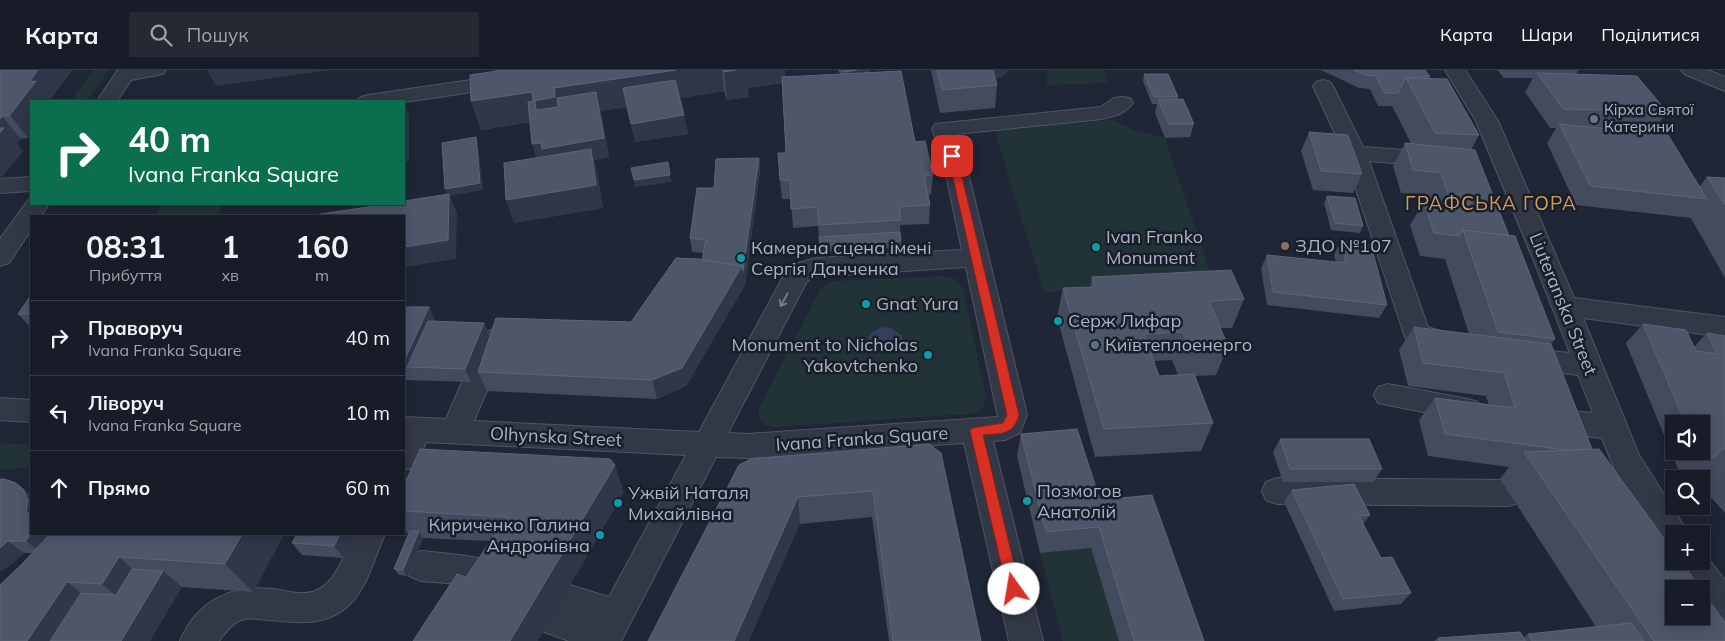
<!DOCTYPE html>
<html lang="uk">
<meta charset="utf-8">
<style>
body{margin:0;font-family:Mulish,sans-serif;background:#242934;color:#f1f3f6;height:100vh;display:flex;flex-direction:column;font-size:19px;white-space:nowrap}
*{box-sizing:border-box;margin:0}
p{font-size:16px;color:#9ea1a8}
.icon{flex:none;width:28px;height:28px;fill:none;stroke:currentColor;stroke-width:2;stroke-linecap:round;stroke-linejoin:round}
.map{position:relative;flex:1;overflow:hidden}
.drawer{position:absolute;left:30px;top:145px;width:375px;height:320px;display:flex;flex-direction:column;background:#171c28;border-radius:0px;box-shadow:0 2px 12px #0003,0 0 0 1px #363a45}
.drawer>*{flex:none}
.top-card{position:absolute;left:30px;top:30px;width:375px;height:105px;border-radius:0px;box-shadow:0 2px 12px #0003,0 0 0 1px #363a45;background:#0b6e4f;color:#fff;overflow:hidden}
.controls{position:absolute;left:1665px;top:345px;display:grid;gap:10px}
.controls a{display:grid;place-items:center;width:45px;height:45px;border-radius:0px;background:#171c28;box-shadow:0 2px 12px #0003,0 0 0 1px #363a45;font-size:25px}
.pin{position:absolute;display:grid;place-items:center;width:42px;height:42px;color:#fff;margin:-21px;border-radius:10px;box-shadow:0 2px 8px #0006}
.me{position:absolute;width:55px;margin:-28px;rotate:347deg;stroke-linejoin:round;filter:drop-shadow(0 0 4px #0008)}
.turn{display:flex;align-items:center;gap:18px;height:105px;padding:0 15px;font-size:22px}
.turn .icon{width:65px;height:65px;stroke-width:2.5}
.turn b{display:block;font-size:35px;line-height:42px}
.eta{display:flex;justify-content:space-evenly;align-items:center;height:85px;text-align:center}
.eta b{font-size:30px;font-weight:700;line-height:35px}
ul{padding:0;list-style:none}
li{display:flex;align-items:center;gap:15px;height:75px;padding:0 15px;border-top:1px solid #363a45}
li div{flex:1}
li b{display:block;font-size:19px}
li em{font-style:normal}
header{display:flex;align-items:center;gap:30px;box-sizing:border-box;height:70px;padding:0 25px;background:#171c28;border-bottom:1px solid #363a45}
header strong{font-size:24px}
nav{display:flex;gap:28px;margin-inline-start:auto;font-size:18px}
.search{width:350px;height:45px;background:#242934;display:flex;align-items:center;gap:12px;box-sizing:border-box;padding:0 18px;border-radius:0px;color:#9ea1a8;font-size:19px}
.map>svg:first-child{display:block}
.green{fill:#223337}
.water{fill:#333f5d}
.lines{fill:none;stroke-linecap:round;stroke-linejoin:round}
.minor-casing{stroke:#505564;stroke-width:2}
.minor{fill:#333846;fill-rule:evenodd}
.wall{fill:#434b5e;fill-rule:evenodd}
.shaded-wall{fill:#303749}
.building{fill:#4e5669;stroke:#5d6477}
.oneway{stroke:#767b8b}
.route{fill:#d93025;stroke:#8d1f18}
.worship-dot{fill:#6b7280;stroke:#181e2a;stroke-width:2}
.education-dot{fill:#8d6e63;stroke:#181e2a;stroke-width:2}
.culture-dot{fill:#0f9aa8;stroke:#181e2a;stroke-width:2}
.service-dot{fill:#5c6f8a;stroke:#181e2a;stroke-width:2}
.labels{text-anchor:middle;stroke-width:5;stroke-linejoin:round;paint-order:stroke}
.far-poi-label{font-size:15px;fill:#acb2c3;stroke:#181e2a;text-anchor:start}
.poi-label{font-size:18px;fill:#acb2c3;stroke:#181e2a;text-anchor:start}
.street-label{font-size:18px;fill:#acb2c3;stroke:#181e2a}
.neighbourhood-label{font-size:19px;letter-spacing:1px;fill:#d19c5a;stroke:#181e2a}
</style>
<header>
<strong>Карта</strong>
<div class="search"><svg class="icon" aria-label="search" viewBox="0 0 24 24"><circle cx="10" cy="10" r="6"/><path d="M15 15l6 6"/></svg>Пошук</div>
<nav><a>Карта</a><a>Шари</a><a>Поділитися</a></nav>
</header>
<div class="map">
<svg width="1725" height="571" viewBox="0 0 1725 571">
<rect width="100%" height="100%" fill="#1f2635"/>
<path class="green" d="M94 0H109L87 31H71Z
M1048 0H1106H1104L1107 13 1046 15Z
M1113 50 1132 59 1165 68 1215 216 1044 222 994 59Z
M162 134H223L217 146H155Z
M943 206 956 209 963 218 986 327C985 338 980 342 969 344L775 357C764 355 757 351 759 339L821 217 835 211Z
M0 373 31 375V397L0 400Z
M1091 478 1119 571H1063L1040 483Z"/>
<path class="water" d="M883 257 891 258 902 266C904 280 892 284 880 282L869 274 868 268 871 263Z"/>
<g class="lines">
<g class="minor-casing">
<path id="minor" d="M118 0H166L163 4 131 10 117 31H97Z
M539 0H591L588 4 581 6 404 32 357 31 361 27 368 25Z
M1445 0H1465L1498 51 1574 228 1725 247V267L1583 248 1639 385 1689 464H1674V480L1663 476 1615 400 1602 368 1552 363 1542 359 1537 351 1542 343 1552 339 1593 343 1578 305 1530 299 1520 296 1516 289 1520 282 1530 279 1570 283 1533 189 1476 51Z
M1681 0H1708L1725 7V21L1684 4Z
M1323 10 1330 12 1333 16 1363 77 1418 81 1426 83 1429 88 1426 93 1418 95 1369 91 1428 257 1455 266 1459 273 1455 280C1439 285 1423 276 1407 271L1404 264 1344 83 1313 16 1316 12Z
M1122 27 1130 28 1133 33C1125 44 1114 46 1102 49L956 64 964 86 1027 345 1020 363 1005 370 993 371 1043 571H1009L964 373 747 388 716 387 621 571H569L539 560 534 549 539 538 549 534 546 528 551 517 563 513 609 527 686 385 426 372 415 397 404 400V347L446 349 481 269 485 262 495 259 505 262 509 269 474 351 699 362 783 207 795 194 816 188 962 180 942 86 932 59 935 54 1101 37 1114 28ZM966 197 998 347 747 364 728 363 806 213 812 207Z
M31 107V121L0 123V109Z
M31 128V134H49L41 146H31V160L9 193 0 196V169L29 129Z
M1388 314 1468 329 1478 332 1482 340 1478 348 1468 351 1378 333 1374 325 1378 317Z
M0 328 31 330V352L0 350Z
M1277 408 1509 410 1520 414 1524 423 1520 432 1509 436 1277 434 1266 430 1262 421 1266 412Z
M353 464H385C375 486 368 516 351 533 328 557 298 553 268 550 259 549 249 547 241 550 232 553 224 564 219 571H180C197 531 231 514 273 519 286 521 303 526 315 521 337 513 345 482 353 464Z
M1701 480 1725 510V553C1708 546 1701 537 1701 519H1693L1676 491H1701Z
M421 481C452 484 480 486 510 496L514 507 510 518 498 522 472 515 421 511 409 506 405 496 409 486Z"/>
</g>
<use href="#minor" class="minor"/>
</g>
<path class="wall" d="M0 0H72L50 30 51 31H31V64L28 68 21 69 17 74 23 81 0 109Z
M503 0H785V7L840 4 838 0H870V2L915 72 933 105 931 124 928 125 930 135 929 154 900 155 901 178 820 182 818 156 793 158 791 129H782L780 110 786 83 782 13 748 18 749 27 727 30 724 21 680 28 688 64 635 72 627 37 601 41 609 87 594 90 597 102 603 138 514 153 536 88 530 52 481 60 471 31Z
M931 0H1007L1006 4 996 9 997 15 995 38 940 43Z
M1321 0H1425L1430 7 1429 9 1479 65 1471 80 1509 166 1555 269 1551 274 1592 379 1725 571H1434L1438 568H1524L1528 564 1596 557 1500 409 1509 397 1428 386 1419 350 1435 328 1489 335 1486 326 1408 316 1399 280 1414 257 1469 264 1445 189 1420 186 1410 155 1424 132H1430L1428 126 1401 123 1393 96 1405 73H1411L1392 36H1378L1370 19 1359 18Z
M1497 0H1579L1576 4 1667 42 1653 61 1612 59 1699 117 1707 107 1725 108V208L1691 148 1576 135 1547 73 1556 58H1550L1525 22 1533 8H1504Z
M1144 4 1178 27V29L1194 54 1190 67 1165 68 1155 43 1157 34H1152L1143 11Z
M1309 62 1362 104 1353 123 1313 120 1301 81Z
M759 88 760 101 745 215 686 316 657 329 487 321 478 302 489 268 471 312 404 310V237H429L436 252 484 253 490 266 631 252 702 190 703 183 692 182 690 168 714 118Z
M1327 126 1363 156 1360 163 1331 160 1324 133Z
M1341 171 1387 235 1379 248 1267 235 1261 198 1267 185 1336 192 1334 185Z
M1092 207 1244 229 1232 258H1220L1228 276 1216 305 1195 306 1213 353 1201 381 1095 387 1057 247 1063 218 1090 217ZM1172 290 1178 305 1159 306 1154 291Z
M31 225V258L18 244Z
M1643 254 1694 277 1707 263 1725 266V443L1701 416V409H1695L1692 406 1680 404 1626 273ZM1674 354H1701V381H1674Z
M1021 364 1100 430 1204 571H1119L1091 478 1040 483 1017 386Z
M1280 369 1382 399 1373 412H1283L1273 382Z
M929 374 981 571H889L872 447 800 454 739 395Z
M0 409 31 464H284L253 522 181 517 150 571H0L22 494 33 483H24L9 496 0 501Z
M404 415 624 422 466 507 490 471 423 468 407 506 399 505 394 499 408 464 404 458Z
M1292 420 1370 445 1363 454 1381 488 1411 523 1401 534 1334 541 1284 432Z
M355 464 344 488 302 485 292 473Z"/>
<path class="shaded-wall" d="M38 0H72L50 30 51 31H31V64L28 68 10 45 29 12Z
M207 0H331L216 16Z
M676 0H722L724 21 601 41 609 87 594 90 597 102 603 138 514 153 506 130 538 93 532 74 539 50 481 60 471 31Z
M736 0H785L786 12 748 18 749 27 727 30 724 2Z
M857 0H870V11L845 15V2Z
M989 0H1007L1006 4 987 14Z
M404 33 409 45V91L404 92Z
M684 45 688 64 635 72 631 54Z
M2 46 21 69 17 74 23 81 0 109V49Z
M476 67 478 74 483 120 450 126 457 143 456 189 404 197V177L448 126 445 119Z
M759 88 760 101 745 215 686 316 657 329 652 310Z
M670 105 672 112 635 117 634 110Z
M429 237 438 256 407 297 404 291Z
M484 253 490 267 471 312 465 299Z
M615 395 624 422 538 571H510Z
M16 413 31 425V447L26 443Z
M798 427 800 454 749 571H734Z
M419 461 423 468 407 506 403 500Z
M31 463V464H53L42 483 26 471Z
M242 464H284L253 522 225 494Z
M340 464H355L344 488 334 476Z
M8 471 24 483 9 496 0 501V478Z
M119 487 151 515 136 542 102 514Z
M163 501 182 517 150 571H121Z
M67 512 102 539 82 571H27Z"/>
<path class="building" d="M0 0H38L29 12 36 11 10 45 2 46 0 49Z
M503 0H676L554 18 555 27 533 31 532 22 471 31 470 5Z
M723 0H736L724 2Z
M844 0H857L845 2Z
M937 0H993L997 15 942 20Z
M1354 0H1425L1430 7H1411L1412 8H1406L1398 23H1384L1376 6 1365 5Z
M901 1 915 72 925 71 933 105 924 106 930 135 899 137 901 150 819 155 817 137 791 139 790 110H780L778 83H786L782 7Z
M1537 3 1637 6 1667 42 1563 39Z
M1144 4H1168L1178 27H1154Z
M1406 8 1447 9 1479 65 1435 63Z
M675 10 684 45 631 54 623 18Z
M596 22 604 68 542 79 541 73 532 74 528 32 535 31 536 40 558 37 557 28Z
M1183 29 1194 54H1169L1158 30Z
M1559 54 1668 65 1707 129 1590 116Z
M0 58H4L0 63Z
M1309 62 1348 65 1362 104 1321 101Z
M476 67 480 113 445 119 442 73Z
M1405 73 1475 80 1509 166 1463 160 1459 166 1434 163 1424 132 1452 135 1441 103 1413 100Z
M591 79 596 115 506 130 504 93Z
M759 88 743 201 742 196 702 190 706 170 690 168 697 118H714L716 89Z
M668 92 670 105 634 110 631 98Z
M1707 107 1725 108V135Z
M449 124 448 170 404 177V146H307L388 134H404V131Z
M1327 126 1355 128 1363 156 1335 153Z
M1463 160 1515 166 1555 269 1498 262Z
M900 162 901 171 820 175 819 167Z
M1341 171 1371 175 1387 235 1273 222 1267 185 1346 193Z
M676 188 700 189 742 196 682 298 652 310 478 302 496 248 631 252Z
M1231 200 1244 229 1209 231 1228 276 1189 278 1183 262 1144 264 1159 306 1194 304 1213 353 1104 359 1063 218 1095 217 1092 207Z
M31 225V244H18Z
M404 237H429L404 291Z
M428 251 484 253 465 299 407 297Z
M1643 254 1686 260 1696 281 1717 284 1707 263 1725 266V378L1713 388 1700 386 1698 381H1701V354H1686Z
M1414 257 1551 274 1592 379 1565 380 1445 364 1435 328 1515 338 1504 303 1423 293Z
M1077 359 1100 430 1152 425 1204 571H1134L1099 457 1046 462 1021 364Z
M1280 369H1369L1382 399H1290Z
M929 374 941 383 981 571H893L873 421 798 427 734 571H648L739 395 751 389Z
M420 379 610 389 615 395 510 571H413L457 504 466 507 507 447 404 441V415Z
M1599 379 1674 482V491H1681L1701 519H1674V546H1701V520L1725 552V571H1654L1524 382Z
M0 409H4L16 413 24 420 28 430 26 443H31V463L26 471H8L0 478Z
M1354 414 1370 445 1359 446 1381 488 1392 487 1411 523 1343 529 1292 420Z
M410 461H419L403 500 394 499Z
M50 464H242L225 494 119 487 102 514 67 512 27 571H0V515L22 494Z
M297 464H340L334 476 292 473Z
M132 499 163 501 121 571H50L81 523 116 525Z
M1631 553 1644 571H1532L1528 564Z
M1520 562 1526 571H1439L1438 568Z"/>
<defs><path id="oneway-shaft" d="M-6 0H5M1.5-3L5.5 0L1.5 3" fill="none" stroke-width="1.6" stroke-linecap="round" stroke-linejoin="round" transform="scale(1.25)"/></defs>
<use class="oneway" href="#oneway-shaft" transform="translate(784 230) rotate(118)"/>
<path class="route" d="M952 83 957 86 1019 345C1013 366 1002 363 983 365L1020 519 1018 523 1014 525 1009 523 1007 519 970 361 972 358 1003 353 1007 345 948 86Z"/>
<circle class="worship-dot" cx="1594" cy="49" r="5"/>
<circle class="education-dot" cx="1285" cy="176" r="5"/>
<g class="culture-dot">
<circle cx="1096" cy="177" r="5"/>
<circle cx="741" cy="188" r="5"/>
<circle cx="866" cy="234" r="5"/>
<circle cx="1058" cy="251" r="5"/>
<circle cx="928" cy="285" r="5"/>
<circle cx="1027" cy="431" r="5"/>
<circle cx="618" cy="433" r="5"/>
<circle cx="600" cy="465" r="5"/>
</g>
<circle class="service-dot" cx="1095" cy="275" r="5"/>
<g class="labels">
<g class="far-poi-label">
<text x="1604" y="45">Кірха Святої<tspan x="1604" dy="17">Катерини</tspan></text>
</g>
<g class="poi-label">
<text x="1106" y="173">Ivan Franko<tspan x="1106" dy="21">Monument</tspan></text>
<text x="1295" y="182">ЗДО №107</text>
<text x="751" y="184">Камерна сцена імені<tspan x="751" dy="21">Сергія Данченка</tspan></text>
<text x="876" y="240">Gnat Yura</text>
<text x="1068" y="257">Серж Лифар</text>
<text x="918" y="281" text-anchor="end">Monument to Nicholas<tspan x="918" dy="21">Yakovtchenko</tspan></text>
<text x="1105" y="281">Київтеплоенерго</text>
<text x="1037" y="427">Позмогов<tspan x="1037" dy="21">Анатолій</tspan></text>
<text x="628" y="429">Ужвій Наталя<tspan x="628" dy="21">Михайлівна</tspan></text>
<text x="590" y="461" text-anchor="end">Кириченко Галина<tspan x="590" dy="21">Андронівна</tspan></text>
</g>
<g class="street-label">
<text transform="translate(1563 234) rotate(68)" y="6">Liuteranska Street</text>
<text transform="translate(556 367) rotate(3)" y="6">Olhynska Street</text>
<text transform="translate(862 369) rotate(-4)" y="6">Ivana Franka Square</text>
</g>
<g class="neighbourhood-label">
<text x="1491" y="140">ГРАФСЬКА ГОРА</text>
</g>
</g>
</svg>
<div class="controls">
<a><svg class="icon" aria-label="sound" viewBox="0 0 24 24"><path d="M4 9h4l5-4v14l-5-4H4zM17 9q2 3 0 6"/></svg></a>
<a><svg class="icon" aria-label="search" viewBox="0 0 24 24"><circle cx="10" cy="10" r="6"/><path d="M15 15l6 6"/></svg></a>
<a>+</a>
<a>−</a>
</div>
<div class="pin" style="left:952px;top:86px;background:#d93025"><svg class="icon" aria-label="arrive" viewBox="0 0 24 24"><path d="M6 21V4h12l-3 4 3 4H6"/></svg></div>
<svg class="me" style="left:1014px;top:519px" viewBox="-20 -20 40 40"><circle r="19" fill="#fff"/><path d="M0-13L10 11 0 6-10 11z" fill="#d93025"/></svg>
<div class="top-card">
<div class="turn"><svg class="icon" aria-label="right" viewBox="0 0 24 24"><path d="M7 20v-9h11M14 6l5 5-5 5"/></svg><div><b>40 m</b>Ivana Franka Square</div></div>
</div>
<section class="drawer">
<div class="eta">
<div><b>08:31</b><p>Прибуття</p></div>
<div><b>1</b><p>хв</p></div>
<div><b>160</b><p>m</p></div>
</div>
<ul>
<li><svg class="icon" aria-label="right" viewBox="0 0 24 24"><path d="M7 20v-9h11M14 6l5 5-5 5"/></svg><div><b>Праворуч</b><p>Ivana Franka Square</p></div><em>40 m</em></li>
<li><svg class="icon" aria-label="left" viewBox="0 0 24 24"><path d="M17 20v-9H6M10 6l-5 5 5 5"/></svg><div><b>Ліворуч</b><p>Ivana Franka Square</p></div><em>10 m</em></li>
<li><svg class="icon" aria-label="ahead" viewBox="0 0 24 24"><path d="M12 20V5M6 11l6-6 6 6"/></svg><div><b>Прямо</b></div><em>60 m</em></li>
</ul>
</section>
</div>
